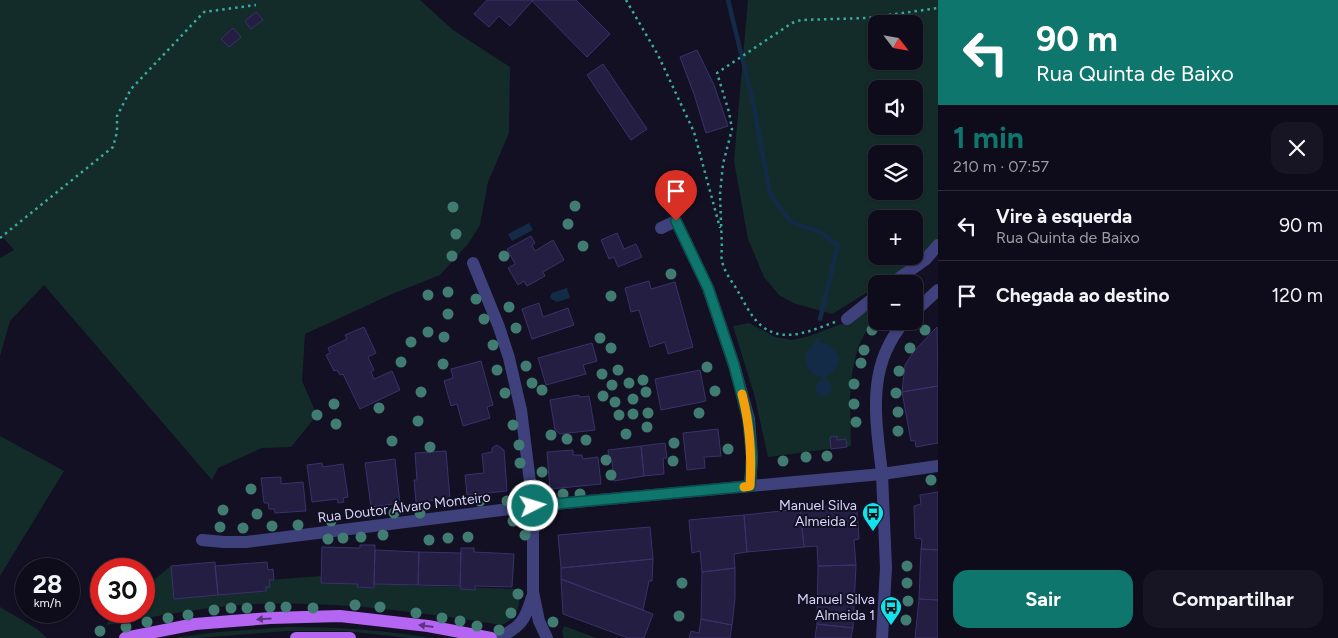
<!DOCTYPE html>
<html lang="pt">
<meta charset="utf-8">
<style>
body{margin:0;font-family:Figtree,sans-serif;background:#171523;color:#f1f3f6;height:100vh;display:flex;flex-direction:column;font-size:19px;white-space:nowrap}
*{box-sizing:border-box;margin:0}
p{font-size:16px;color:#9b9ba2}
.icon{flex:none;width:28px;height:28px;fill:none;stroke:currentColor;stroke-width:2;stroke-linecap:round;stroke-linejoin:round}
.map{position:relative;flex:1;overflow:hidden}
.drawer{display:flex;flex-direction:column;background:#0e0c1a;width:400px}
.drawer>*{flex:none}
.hud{background:#0f766e;color:#fff;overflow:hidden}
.needle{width:32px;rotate:121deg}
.buttons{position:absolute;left:868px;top:15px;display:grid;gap:10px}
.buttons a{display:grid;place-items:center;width:55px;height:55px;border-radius:10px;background:#0e0c1a;box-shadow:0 1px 4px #0004,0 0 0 1px #2e2c39;font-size:25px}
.speed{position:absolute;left:15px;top:558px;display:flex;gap:10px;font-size:25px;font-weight:700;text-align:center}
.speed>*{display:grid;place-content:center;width:65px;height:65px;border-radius:50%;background:#0e0c1a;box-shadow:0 1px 4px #0004,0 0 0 1px #2e2c39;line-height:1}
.speed small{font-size:12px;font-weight:400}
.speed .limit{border:8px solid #d22;background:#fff;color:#111}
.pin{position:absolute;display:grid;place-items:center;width:42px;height:42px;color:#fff;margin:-51px -21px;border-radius:50% 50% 50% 0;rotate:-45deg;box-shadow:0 0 5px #0007}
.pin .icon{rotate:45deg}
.me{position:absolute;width:55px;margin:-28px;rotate:85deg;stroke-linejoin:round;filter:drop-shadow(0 0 4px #0008)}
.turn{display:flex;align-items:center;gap:18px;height:105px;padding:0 15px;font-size:22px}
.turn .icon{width:65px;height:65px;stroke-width:2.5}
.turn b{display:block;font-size:35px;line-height:42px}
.round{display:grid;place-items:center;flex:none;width:52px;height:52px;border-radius:15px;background:#171523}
.summary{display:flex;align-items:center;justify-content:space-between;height:85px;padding:0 15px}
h1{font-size:30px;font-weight:700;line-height:38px;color:#0f766e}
.cta{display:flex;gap:10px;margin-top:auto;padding:10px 15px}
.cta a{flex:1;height:58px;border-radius:15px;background:#0f766e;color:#fff;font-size:20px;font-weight:700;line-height:58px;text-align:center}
.cta a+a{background:#171523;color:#f1f3f6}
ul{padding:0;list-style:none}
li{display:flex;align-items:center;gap:15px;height:70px;padding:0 15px;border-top:1px solid #2e2c39}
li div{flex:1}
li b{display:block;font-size:19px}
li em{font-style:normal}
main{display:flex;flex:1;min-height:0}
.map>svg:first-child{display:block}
.green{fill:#142c29;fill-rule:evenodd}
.water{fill:#142b48}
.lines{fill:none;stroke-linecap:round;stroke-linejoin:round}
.stream{stroke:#142b48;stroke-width:4.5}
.building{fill:#231e42;stroke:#39326c}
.path{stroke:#39ab9d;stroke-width:2.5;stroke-dasharray:2.5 4;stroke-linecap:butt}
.minor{stroke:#3f417d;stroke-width:12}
.tertiary{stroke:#3f417d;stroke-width:12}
.primary{stroke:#b465f2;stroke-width:12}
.tree{fill:#417c72}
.oneway{fill:#5b3680}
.route-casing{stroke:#0a4d48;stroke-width:12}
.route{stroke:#0f766e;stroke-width:9}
.slow{stroke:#f59e0b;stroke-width:9}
.labels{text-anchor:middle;stroke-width:4;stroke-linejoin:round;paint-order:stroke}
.poi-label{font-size:14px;fill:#d7d5fb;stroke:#121022;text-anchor:end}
.street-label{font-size:14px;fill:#d7d5fb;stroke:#121022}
</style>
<main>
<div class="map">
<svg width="938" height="638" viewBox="0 0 938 638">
<rect width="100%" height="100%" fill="#121022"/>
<path class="green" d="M0 0H420L453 30 510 67 509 133 488 182 480 225 468 244 440 275 392 294 305 334 302 381 317 415 291 447 262 448 218 468 212 480 44 285 10 321 0 356V258L14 250 0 234Z
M748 0H938V238L926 255 881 284H876V287L832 314 793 303 779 295 764 277 748 239 734 161ZM876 24H914V61H876ZM876 89H914V126H876ZM876 154H914V191H876ZM876 219H914V256H876Z
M876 302V315L870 324 858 347 852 373 850 397 851 446 768 457 754 394 733 326 749 323 775 337 792 340 810 336 838 325 850 322Z
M0 436 64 471 0 576Z
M171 566 174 599 265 591 266 587H270L269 580 321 576V583L358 584V587L374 588V584L520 589C520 606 518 619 501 625 420 612 339 601 256 604 206 606 155 617 106 625L118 611H144V588Z
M0 607 37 629 47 638H0Z
M564 626 596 638H564L562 632Z
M287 627C336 627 383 630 432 638H410L344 631H287L197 638H174L218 632Z"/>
<path class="water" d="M529 223 533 230 512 241 508 234Z
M567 288 570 298 557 302 551 299 550 297 552 293Z
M817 343C833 341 847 358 834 371 832 374 827 376 824 378L830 382 832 388 829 395C823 398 818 396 815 390L816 385 822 378C819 376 814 375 811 372 801 362 806 348 817 343Z"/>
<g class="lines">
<path class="stream" d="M728 0 753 102 770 194 791 222 822 233 838 245 820 319
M817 343 818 340"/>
</g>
<path class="building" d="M487 0H533L510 26 499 16 489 27 474 14Z
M533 0H576L610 34 587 57 532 1Z
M256 12 263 20 251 29 245 21Z
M233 28 241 37 229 47 221 39Z
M697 50 714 85 728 126 706 133 694 94 680 57Z
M603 64 647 129 631 140 587 75Z
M617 233 624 249 636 244 642 257 618 267 614 257 609 259 601 240Z
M531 236 535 243 532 245 535 251 553 240 564 260 543 272 545 276 527 286 524 281 518 285 508 268 515 264 507 249Z
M649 281 651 289 675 282 693 347 668 354 665 342 650 347 639 310 631 312 625 288Z
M539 303 543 317 568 308 574 325 532 339 522 309Z
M364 327 376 353 368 357 374 370 371 372 374 379 392 371 400 390 360 409 343 374 340 375 337 370 334 371 326 355 330 353 328 348 347 339 345 335Z
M937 327 938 386 902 392 905 365 914 351Z
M592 343 597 361 583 365 586 374 546 385 538 358Z
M481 361 493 405 487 407 490 418 463 426 457 404 451 406 444 381 453 378 451 369Z
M700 370 706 401 661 410 655 379Z
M938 386V443L916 447 915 440 911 441 902 392Z
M579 395V397L589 396 595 430 560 434 555 430 550 400Z
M718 429 721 456 704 457 705 468 687 470 683 433Z
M837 436V440L846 439 847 447 831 449 830 437Z
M665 443 667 458H663L664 474 644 476 641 446Z
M497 445 504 450 507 491 467 495 465 475 484 473 482 454 492 452V448Z
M641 446 644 476 614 481 612 461 609 462 608 450Z
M573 450V455H582L583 459 598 457 601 484 550 489 547 452Z
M446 451 450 499 416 502 414 480H417L415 453Z
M395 459 400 503 371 507 365 463Z
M322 463 323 467 343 464 348 497 343 498 344 502 338 503 337 499 312 502 307 465Z
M281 477V484L303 482 306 511 275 513 274 509H269L268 503H264L261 478Z
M938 492V550L921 549 922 539 915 538 914 506 921 504 920 495Z
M847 504 848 509H857L859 539 854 540 856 565 818 566 817 546 804 547 800 509Z
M800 509 804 547 747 552 744 515Z
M744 515 747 552 734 554 735 568 702 572 700 551 692 553 689 520Z
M650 527 653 559 561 568 558 535Z
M360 545H375L374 588 357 587 358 584 321 583 322 547 360 548Z
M461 548H474V552L514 554 512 587 475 586V590L461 589 460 586Z
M921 549 938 550V600L919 599Z
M375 550 419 552 418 585 374 584Z
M419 552 461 553 460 586 418 585Z
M653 559 652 581H649L643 610 561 579V568Z
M215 562 218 595 174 599 171 566Z
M267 562 268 570 273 569 274 580H269L270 587H266V591L218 595 215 566Z
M856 565 853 628 817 624 818 566Z
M735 568V598L732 625 701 619 702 572Z
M561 579 653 614 644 638H628L563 614Z
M919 599 938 600V638H915Z
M701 619 732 625 730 638H689L691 631 699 633Z
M817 624 853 628 851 638H815Z"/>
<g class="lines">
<path class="path" d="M626 0 658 55 694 132 720 228
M0 238 113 147 117 132V116L131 89 204 12 256 5
M835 322C807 332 777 347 754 318 747 309 742 298 736 288 728 276 719 264 722 249L720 194 723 164 732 129 729 112 717 73 792 23 801 20 867 18 938 8"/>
<path class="minor" d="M661 228 676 221 708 288 734 365 749 419 752 457 750 486
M473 263 499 327 509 358 521 410 533 506V592L539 621 547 638
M891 284 926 259 938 245
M914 312 938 290
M847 319 876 296
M202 540 224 542H246L533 506 882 474C876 419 865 367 905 321
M499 638C521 626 525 621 532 597"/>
<path class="tertiary" d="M882 638 886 568 882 474 938 466"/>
<path class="primary" d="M125 638 195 624 270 618 340 616 428 626 491 638
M296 638H350"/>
</g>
<g class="tree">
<circle cx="575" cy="206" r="5.5"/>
<circle cx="453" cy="207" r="5.5"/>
<circle cx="568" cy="224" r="5.5"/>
<circle cx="456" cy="234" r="5.5"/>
<circle cx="583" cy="246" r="5.5"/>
<circle cx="452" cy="256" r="5.5"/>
<circle cx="504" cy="256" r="5.5"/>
<circle cx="671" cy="274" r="5.5"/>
<circle cx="448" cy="292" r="5.5"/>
<circle cx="428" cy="295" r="5.5"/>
<circle cx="611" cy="296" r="5.5"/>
<circle cx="476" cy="299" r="5.5"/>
<circle cx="509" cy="307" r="5.5"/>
<circle cx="448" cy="314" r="5.5"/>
<circle cx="484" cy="319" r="5.5"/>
<circle cx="516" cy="328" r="5.5"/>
<circle cx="872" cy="330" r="5.5"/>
<circle cx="925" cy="330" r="5.5"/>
<circle cx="428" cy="332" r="5.5"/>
<circle cx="444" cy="337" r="5.5"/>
<circle cx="600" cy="338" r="5.5"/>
<circle cx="411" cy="342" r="5.5"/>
<circle cx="493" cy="345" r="5.5"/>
<circle cx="611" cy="348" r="5.5"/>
<circle cx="910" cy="348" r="5.5"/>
<circle cx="864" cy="350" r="5.5"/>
<circle cx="401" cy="362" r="5.5"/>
<circle cx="861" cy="363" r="5.5"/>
<circle cx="443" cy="364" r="5.5"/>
<circle cx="526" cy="366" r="5.5"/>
<circle cx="707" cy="367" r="5.5"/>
<circle cx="497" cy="370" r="5.5"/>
<circle cx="618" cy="370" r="5.5"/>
<circle cx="899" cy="371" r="5.5"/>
<circle cx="602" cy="374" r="5.5"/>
<circle cx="643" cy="380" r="5.5"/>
<circle cx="532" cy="383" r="5.5"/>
<circle cx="629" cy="383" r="5.5"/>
<circle cx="854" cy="384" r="5.5"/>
<circle cx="612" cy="385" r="5.5"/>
<circle cx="542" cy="390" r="5.5"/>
<circle cx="715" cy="391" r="5.5"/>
<circle cx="421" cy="392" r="5.5"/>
<circle cx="646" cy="392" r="5.5"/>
<circle cx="505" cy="393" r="5.5"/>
<circle cx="896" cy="393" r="5.5"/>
<circle cx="603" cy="396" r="5.5"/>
<circle cx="633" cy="399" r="5.5"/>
<circle cx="615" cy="402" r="5.5"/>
<circle cx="334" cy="404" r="5.5"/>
<circle cx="854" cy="404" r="5.5"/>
<circle cx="379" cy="408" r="5.5"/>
<circle cx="898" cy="412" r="5.5"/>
<circle cx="648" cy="413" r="5.5"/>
<circle cx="699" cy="413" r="5.5"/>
<circle cx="633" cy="414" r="5.5"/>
<circle cx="317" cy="415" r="5.5"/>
<circle cx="619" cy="415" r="5.5"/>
<circle cx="418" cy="421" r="5.5"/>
<circle cx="856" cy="422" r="5.5"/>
<circle cx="336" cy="424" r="5.5"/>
<circle cx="513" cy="425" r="5.5"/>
<circle cx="647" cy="427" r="5.5"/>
<circle cx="898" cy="431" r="5.5"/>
<circle cx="626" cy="434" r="5.5"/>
<circle cx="551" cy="435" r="5.5"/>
<circle cx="567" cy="439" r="5.5"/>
<circle cx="586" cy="440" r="5.5"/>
<circle cx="392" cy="441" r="5.5"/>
<circle cx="674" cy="443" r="5.5"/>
<circle cx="519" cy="445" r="5.5"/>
<circle cx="430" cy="447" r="5.5"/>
<circle cx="728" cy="449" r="5.5"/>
<circle cx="827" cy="456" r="5.5"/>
<circle cx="806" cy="457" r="5.5"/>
<circle cx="606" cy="460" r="5.5"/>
<circle cx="673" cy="461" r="5.5"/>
<circle cx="783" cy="461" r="5.5"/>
<circle cx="520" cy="463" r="5.5"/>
<circle cx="542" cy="472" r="5.5"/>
<circle cx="611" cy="475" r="5.5"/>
<circle cx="931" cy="480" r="5.5"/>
<circle cx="541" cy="487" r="5.5"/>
<circle cx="251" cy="489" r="5.5"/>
<circle cx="523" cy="493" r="5.5"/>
<circle cx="563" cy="494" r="5.5"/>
<circle cx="580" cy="494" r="5.5"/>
<circle cx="480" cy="501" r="5.5"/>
<circle cx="507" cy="501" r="5.5"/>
<circle cx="223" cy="510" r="5.5"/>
<circle cx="394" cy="513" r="5.5"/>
<circle cx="420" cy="513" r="5.5"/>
<circle cx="257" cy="514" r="5.5"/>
<circle cx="331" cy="521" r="5.5"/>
<circle cx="513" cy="521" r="5.5"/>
<circle cx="298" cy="525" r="5.5"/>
<circle cx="272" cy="526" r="5.5"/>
<circle cx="220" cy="527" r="5.5"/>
<circle cx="243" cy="528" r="5.5"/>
<circle cx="383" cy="535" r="5.5"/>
<circle cx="525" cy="535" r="5.5"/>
<circle cx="361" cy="537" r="5.5"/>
<circle cx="468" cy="537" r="5.5"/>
<circle cx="343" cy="538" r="5.5"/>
<circle cx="448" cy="538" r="5.5"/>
<circle cx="328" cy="539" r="5.5"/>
<circle cx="429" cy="540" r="5.5"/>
<circle cx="907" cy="566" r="5.5"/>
<circle cx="682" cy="583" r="5.5"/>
<circle cx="907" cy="583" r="5.5"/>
<circle cx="518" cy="594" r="5.5"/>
<circle cx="908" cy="601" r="5.5"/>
<circle cx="355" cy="605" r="5.5"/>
<circle cx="270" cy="607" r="5.5"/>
<circle cx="286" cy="607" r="5.5"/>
<circle cx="380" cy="607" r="5.5"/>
<circle cx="231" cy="608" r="5.5"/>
<circle cx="247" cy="608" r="5.5"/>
<circle cx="313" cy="608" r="5.5"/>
<circle cx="214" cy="610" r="5.5"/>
<circle cx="416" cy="613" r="5.5"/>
<circle cx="511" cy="613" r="5.5"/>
<circle cx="188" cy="615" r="5.5"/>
<circle cx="679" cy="616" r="5.5"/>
<circle cx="168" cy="618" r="5.5"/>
<circle cx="442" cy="618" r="5.5"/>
<circle cx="906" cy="620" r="5.5"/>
<circle cx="460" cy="621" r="5.5"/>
<circle cx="147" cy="622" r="5.5"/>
<circle cx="553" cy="622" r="5.5"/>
<circle cx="477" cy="626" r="5.5"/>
<circle cx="126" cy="627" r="5.5"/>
<circle cx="499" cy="630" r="5.5"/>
<circle cx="100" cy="631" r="5.5"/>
</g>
<defs><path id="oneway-solid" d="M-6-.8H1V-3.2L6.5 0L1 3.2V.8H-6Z" transform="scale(1.25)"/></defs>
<g class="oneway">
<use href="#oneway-solid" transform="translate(264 619) rotate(176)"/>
<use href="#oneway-solid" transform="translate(426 626) rotate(-172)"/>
</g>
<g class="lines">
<g class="route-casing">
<path id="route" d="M533 506 750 486 752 457 748 419 734 365 708 288 676 221"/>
</g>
<use href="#route" class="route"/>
<path class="slow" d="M742 394C750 425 752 454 750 486L744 487"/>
</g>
<defs>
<g id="bus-pin" transform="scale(1.125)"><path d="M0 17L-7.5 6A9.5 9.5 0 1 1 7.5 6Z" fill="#14e1e9" stroke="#121022"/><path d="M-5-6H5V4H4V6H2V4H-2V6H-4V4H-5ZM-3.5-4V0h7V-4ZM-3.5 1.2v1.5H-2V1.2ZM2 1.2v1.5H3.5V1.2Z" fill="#111"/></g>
</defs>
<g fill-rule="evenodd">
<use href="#bus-pin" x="873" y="513"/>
<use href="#bus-pin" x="891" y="607"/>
</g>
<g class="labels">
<g class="poi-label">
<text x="857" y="510">Manuel Silva<tspan x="857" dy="16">Almeida 2</tspan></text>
<text x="875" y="604">Manuel Silva<tspan x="875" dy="16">Almeida 1</tspan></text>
</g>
<g class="street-label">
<text transform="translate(404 507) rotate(-7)" y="5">Rua Doutor Álvaro Monteiro</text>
</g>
</g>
</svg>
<div class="buttons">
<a><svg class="needle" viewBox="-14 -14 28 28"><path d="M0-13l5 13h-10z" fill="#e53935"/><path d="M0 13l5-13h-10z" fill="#9b9ba2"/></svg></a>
<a><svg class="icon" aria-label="sound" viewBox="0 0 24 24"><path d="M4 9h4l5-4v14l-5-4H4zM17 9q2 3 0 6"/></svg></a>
<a><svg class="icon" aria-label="layers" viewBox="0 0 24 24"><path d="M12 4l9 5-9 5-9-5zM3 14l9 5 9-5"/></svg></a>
<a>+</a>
<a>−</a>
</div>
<div class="speed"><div>28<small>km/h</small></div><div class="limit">30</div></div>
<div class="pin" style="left:676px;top:221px;background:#d93025"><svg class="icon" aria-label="arrive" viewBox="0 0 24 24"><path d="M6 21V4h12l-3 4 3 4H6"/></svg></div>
<svg class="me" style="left:533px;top:506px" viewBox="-20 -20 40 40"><circle r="17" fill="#0f766e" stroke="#fff" stroke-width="3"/><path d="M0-11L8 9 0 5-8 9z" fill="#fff"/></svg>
</div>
<section class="drawer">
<div class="hud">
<div class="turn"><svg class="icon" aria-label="left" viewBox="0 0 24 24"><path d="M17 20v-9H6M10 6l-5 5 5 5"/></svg><div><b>90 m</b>Rua Quinta de Baixo</div></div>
</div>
<div class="summary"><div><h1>1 min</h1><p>210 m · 07:57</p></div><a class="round"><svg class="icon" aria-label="close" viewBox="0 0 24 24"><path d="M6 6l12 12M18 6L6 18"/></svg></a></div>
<ul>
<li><svg class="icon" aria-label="left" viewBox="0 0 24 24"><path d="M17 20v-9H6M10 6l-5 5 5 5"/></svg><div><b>Vire à esquerda</b><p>Rua Quinta de Baixo</p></div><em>90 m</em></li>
<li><svg class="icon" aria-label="arrive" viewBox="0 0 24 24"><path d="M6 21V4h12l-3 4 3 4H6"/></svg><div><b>Chegada ao destino</b></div><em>120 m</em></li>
</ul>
<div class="cta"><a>Sair</a><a>Compartilhar</a></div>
</section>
</main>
